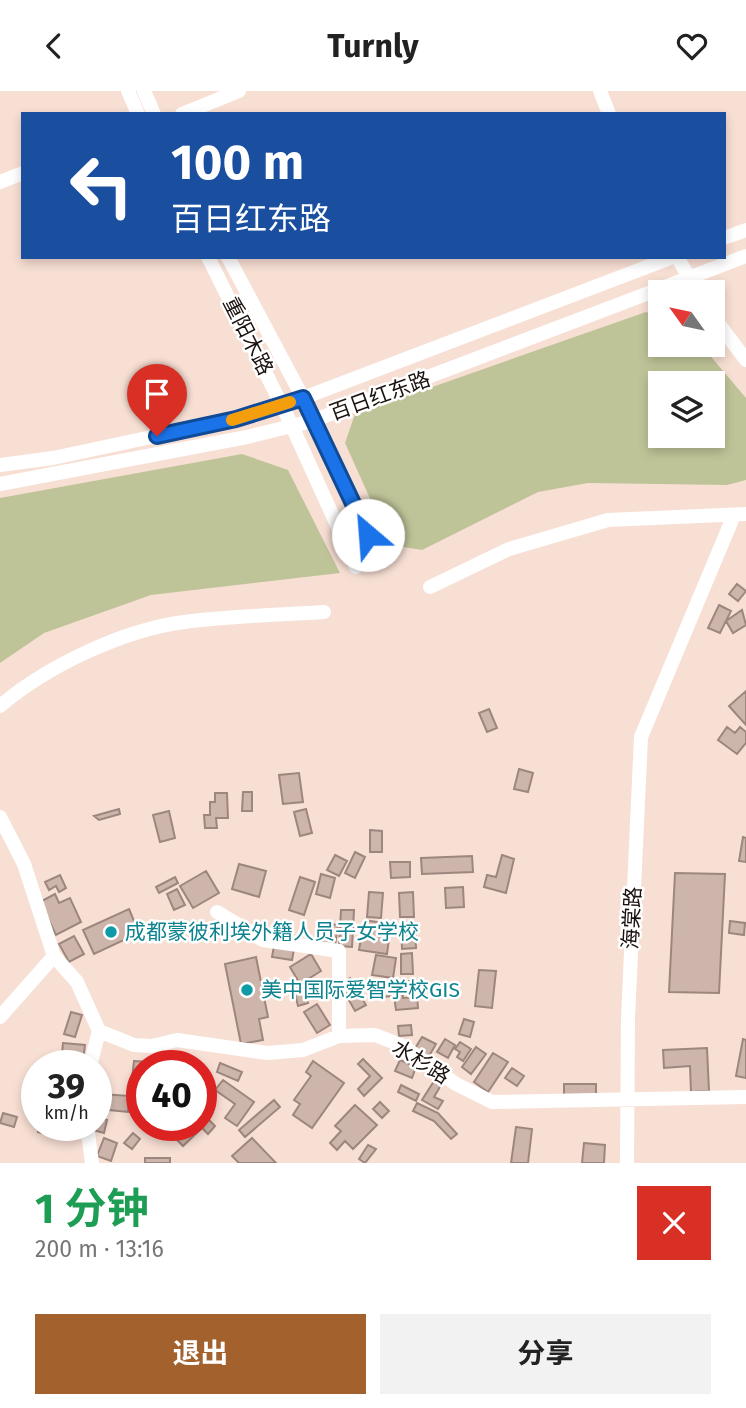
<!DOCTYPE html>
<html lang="zh">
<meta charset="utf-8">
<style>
body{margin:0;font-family:"Fira Sans","Noto Sans SC",sans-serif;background:#f2f2f2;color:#222;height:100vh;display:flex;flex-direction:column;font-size:26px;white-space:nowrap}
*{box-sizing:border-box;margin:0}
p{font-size:23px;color:#767676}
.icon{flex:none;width:38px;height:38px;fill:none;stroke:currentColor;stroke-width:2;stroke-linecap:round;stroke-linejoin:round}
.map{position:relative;height:1072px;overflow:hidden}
.side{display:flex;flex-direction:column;background:#fff;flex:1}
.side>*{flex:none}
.guide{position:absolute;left:21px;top:21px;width:705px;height:147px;border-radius:0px;box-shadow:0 4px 10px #0003;background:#1a4fa0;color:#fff;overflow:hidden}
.needle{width:46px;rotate:303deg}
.controls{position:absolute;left:648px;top:189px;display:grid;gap:14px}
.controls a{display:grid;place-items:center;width:77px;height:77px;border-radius:0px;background:#fff;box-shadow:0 4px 10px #0003;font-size:35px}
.speed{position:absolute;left:21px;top:959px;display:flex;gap:14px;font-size:35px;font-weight:700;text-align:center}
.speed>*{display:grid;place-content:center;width:91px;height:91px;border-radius:50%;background:#fff;box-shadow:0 4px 10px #0003;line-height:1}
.speed small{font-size:18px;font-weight:400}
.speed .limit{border:10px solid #d22;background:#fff;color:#111}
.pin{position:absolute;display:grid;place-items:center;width:60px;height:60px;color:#fff;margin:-72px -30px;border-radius:50% 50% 50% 0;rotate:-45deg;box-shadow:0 0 7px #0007}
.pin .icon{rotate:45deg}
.me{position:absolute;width:77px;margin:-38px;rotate:333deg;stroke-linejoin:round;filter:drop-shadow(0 0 5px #0008)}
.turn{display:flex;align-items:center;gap:24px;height:147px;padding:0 35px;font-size:32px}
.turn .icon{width:91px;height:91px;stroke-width:2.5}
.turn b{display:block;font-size:49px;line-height:60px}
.round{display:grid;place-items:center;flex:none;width:74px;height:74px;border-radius:0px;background:#f2f2f2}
.summary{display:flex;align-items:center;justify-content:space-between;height:119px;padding:0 35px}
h1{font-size:42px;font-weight:700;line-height:52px;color:#1e9e55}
.primary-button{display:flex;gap:14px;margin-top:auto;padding:14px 35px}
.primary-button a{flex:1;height:80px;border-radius:0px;background:#a3622d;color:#fff;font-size:28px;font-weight:700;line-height:80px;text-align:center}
.primary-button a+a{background:#f2f2f2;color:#222}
header{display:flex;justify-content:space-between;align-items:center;height:91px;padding:0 35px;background:#fff;font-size:32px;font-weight:700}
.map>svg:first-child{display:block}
.green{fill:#bfc498;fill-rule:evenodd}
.building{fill:#ceb5ab;stroke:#9d867d;stroke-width:2}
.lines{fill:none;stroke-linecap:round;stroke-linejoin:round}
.minor{stroke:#fff;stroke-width:14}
.route-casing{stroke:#114b97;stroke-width:18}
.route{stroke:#1a73e8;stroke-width:12}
.slow{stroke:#f59e0b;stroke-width:12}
.culture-dot{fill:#0f9aa8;stroke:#fff;stroke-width:2.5}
.labels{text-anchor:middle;stroke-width:5;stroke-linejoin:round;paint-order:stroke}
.street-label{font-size:21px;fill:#1b120f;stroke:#fff}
.culture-label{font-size:21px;fill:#0d838f;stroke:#fff;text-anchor:start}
</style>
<header><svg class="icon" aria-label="back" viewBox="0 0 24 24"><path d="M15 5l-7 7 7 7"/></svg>Turnly<svg class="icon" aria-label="heart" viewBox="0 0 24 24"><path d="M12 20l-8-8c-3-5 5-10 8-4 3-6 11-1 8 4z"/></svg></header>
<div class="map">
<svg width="746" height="1072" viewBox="0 0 746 1072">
<rect width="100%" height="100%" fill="#f8dfd4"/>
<path class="green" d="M646 221 660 225V254H701L746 307V389L727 394 588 392 538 401 422 459 391 454 345 352 355 323ZM712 292V345H660V292Z
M242 363 288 379 340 482 151 504 44 542 0 572V407Z"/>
<path class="building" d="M737 493 746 500 738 510 729 503Z
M719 514 731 520 720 542 708 537Z
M742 519 746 534 733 542 726 530Z
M746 600V634L729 615Z
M489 618 497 637 487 641 479 622Z
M727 636 735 642 740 636 746 641V652L737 663 718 649Z
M519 678 533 682 528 701 514 698Z
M299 682 303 711 283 713 279 684Z
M243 701H252V720H242Z
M215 702H227L228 727H216L217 737H205L204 724H210V711H215Z
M119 718 120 723 99 729 94 725Z
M306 718 312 742 300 745 294 721Z
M169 720 175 747 160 751 153 724Z
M370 739 382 740V761H370Z
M743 746 746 747V771L739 770Z
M355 761 365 766 355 787 345 782Z
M335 764 347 770 339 785 327 779Z
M502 764 514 768 506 802 484 796 487 784 496 786Z
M472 765 473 781 422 783 421 767Z
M390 771H410V786L391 787Z
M239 773 266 780 259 806 232 798Z
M206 780 219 802 193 817 180 795Z
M675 782 725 783 719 902 669 901Z
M321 783 335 787 330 807 316 803Z
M60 784 66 797 59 801 56 795 49 799 45 791Z
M175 786 178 792 159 802 156 796Z
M300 786 315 791 304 824 289 819Z
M463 796 464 816 446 817 445 797Z
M177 798 185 814 174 819 167 803Z
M369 801 383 802 381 827 367 826Z
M413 801 414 826H400L399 802Z
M55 803 59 812 70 807 81 831 56 844 40 811Z
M129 818 139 842 94 863 83 839Z
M341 819H354L352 856 339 855Z
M364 829 391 833 387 863 359 859Z
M730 830 745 832 744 844 729 842Z
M325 832 338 834 335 855 322 853Z
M401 833H415L416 857 402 858Z
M74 845 84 863 69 871 59 853Z
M274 855 294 858 292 869 272 866Z
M412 862 413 883H401V863Z
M311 863 321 880 300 893 290 876Z
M376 864 396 867 393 887 372 884Z
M256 866 268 926 259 928 263 949 241 953 225 873Z
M479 879 496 880 492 917 475 915Z
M350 887 366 914 355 920 340 893Z
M404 890H425L426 900 405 901Z
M402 892 403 907 417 906 418 917 396 919 394 905 383 906 382 894Z
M304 896 308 912 298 915 294 898Z
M317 913 330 934 317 942 304 921Z
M71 921 82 924 75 946 64 943Z
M464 928 474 931 470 946 459 943Z
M411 934 412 944 399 945 398 935Z
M422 946 436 953 428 967 414 959Z
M445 948 455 954 448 967 437 961Z
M743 948 746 949V987L736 985Z
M460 951 471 958 463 970 457 966 460 961 455 958Z
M63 952 85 954 83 970 71 968V963L62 962Z
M476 956 486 963 471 983 462 976Z
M707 957 709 1000 691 1001 690 975 664 977 663 959Z
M493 962 508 971 488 1001 474 991Z
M363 968 382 987 364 1005 358 998 370 985 358 973Z
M400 969 416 976 412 987 395 980Z
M134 970 149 971V975H142V1009L129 1008 128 1021 99 1018 101 1003 130 1005Z
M313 970 344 992 312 1037 293 1024 300 1013 294 1009 311 985 306 981Z
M220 972 242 981 238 990 217 981Z
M512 977 524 985 517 995 505 987Z
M223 989 254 1011 237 1035 225 1027 235 1013 215 999Z
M434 990 441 994 434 1006 443 1010 438 1018 422 1009Z
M564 993H596V1004H564Z
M401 994 419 1003 416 1010 398 1001Z
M274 1009 280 1016 245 1046 239 1039Z
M380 1011 389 1020 382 1027 373 1018Z
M417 1012 438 1022 457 1043 451 1048 434 1030 413 1020Z
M355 1014 377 1034 353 1058 345 1050 337 1059 330 1052 341 1040 335 1035Z
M3 1022 17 1026 14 1036 0 1032Z
M203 1023 215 1035 208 1043 202 1037 183 1055 176 1048 191 1034H201Z
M96 1026 107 1029 104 1042 93 1039Z
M40 1034H75L73 1041 52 1036 50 1044 38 1041Z
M516 1036 532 1038 528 1072H511Z
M133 1042 140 1048 132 1058 124 1052Z
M104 1047 117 1052 111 1070 97 1065Z
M252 1047 276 1072H239L232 1065Z
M584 1052 605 1054 604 1072H582Z
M368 1054 376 1058 365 1072 359 1068Z
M145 1067H170V1072H145Z"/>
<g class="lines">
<path class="minor" d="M128 0 138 23
M144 0 154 23
M600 0 609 23
M182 23 239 0
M0 91 23 82
M724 147 746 139
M208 166 292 335 356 476
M228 166 303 307 379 467
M677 166 698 201
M712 224 746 269
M0 374 53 367 236 328 303 307 673 166
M0 393 247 346 312 330 746 165
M430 496 509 458 608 429 746 423
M0 615C47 575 123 539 184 531 231 525 278 524 324 521
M0 726 24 773 54 865 77 891 99 940
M217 821 263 849 339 860V945
M0 926 54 865
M99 940 134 954 152 955 177 949 267 962 303 959 339 945 375 944 403 955 456 993 492 1011 746 1006
M90 975 99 940
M87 1034 92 1072
M627 1072 628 927 641 646 734 424"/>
</g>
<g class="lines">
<g class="route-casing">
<path id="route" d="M157 345 236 328 303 307 368 444"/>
</g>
<use href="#route" class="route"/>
<path class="slow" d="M232 329 290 311"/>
</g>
<g class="culture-dot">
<circle cx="111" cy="841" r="7"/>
<circle cx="247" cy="899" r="7"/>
</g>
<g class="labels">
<g class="street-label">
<text transform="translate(248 245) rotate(63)" y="7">重阳木路</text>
<text transform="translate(380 305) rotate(-20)" y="7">百日红东路</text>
<text transform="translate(632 827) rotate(-87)" y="7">海棠路</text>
<text transform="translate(421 971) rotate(32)" y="7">水杉路</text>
</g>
<g class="culture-label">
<text x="125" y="848">成都蒙彼利埃外籍人员子女学校</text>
<text x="261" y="906">美中国际爱智学校GIS</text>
</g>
</g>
</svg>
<div class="controls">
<a><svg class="needle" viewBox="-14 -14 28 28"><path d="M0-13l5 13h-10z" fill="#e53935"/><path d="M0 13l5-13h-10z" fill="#767676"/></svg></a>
<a><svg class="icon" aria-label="layers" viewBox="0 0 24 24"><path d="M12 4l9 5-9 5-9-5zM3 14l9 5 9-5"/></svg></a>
</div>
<div class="speed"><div>39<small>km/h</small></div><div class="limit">40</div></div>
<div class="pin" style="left:157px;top:345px;background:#d93025"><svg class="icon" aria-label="arrive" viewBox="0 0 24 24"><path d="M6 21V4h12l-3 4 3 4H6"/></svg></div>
<svg class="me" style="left:368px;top:444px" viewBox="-20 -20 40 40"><circle r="19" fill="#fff"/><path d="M0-13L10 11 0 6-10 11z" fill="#1a73e8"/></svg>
<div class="guide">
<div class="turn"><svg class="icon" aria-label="left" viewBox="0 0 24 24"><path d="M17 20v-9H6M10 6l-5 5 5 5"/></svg><div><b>100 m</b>百日红东路</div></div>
</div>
</div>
<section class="side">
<div class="summary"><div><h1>1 分钟</h1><p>200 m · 13:16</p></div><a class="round" style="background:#d93025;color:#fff"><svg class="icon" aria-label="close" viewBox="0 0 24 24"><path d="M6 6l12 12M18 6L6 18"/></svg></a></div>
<div class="primary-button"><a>退出</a><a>分享</a></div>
</section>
